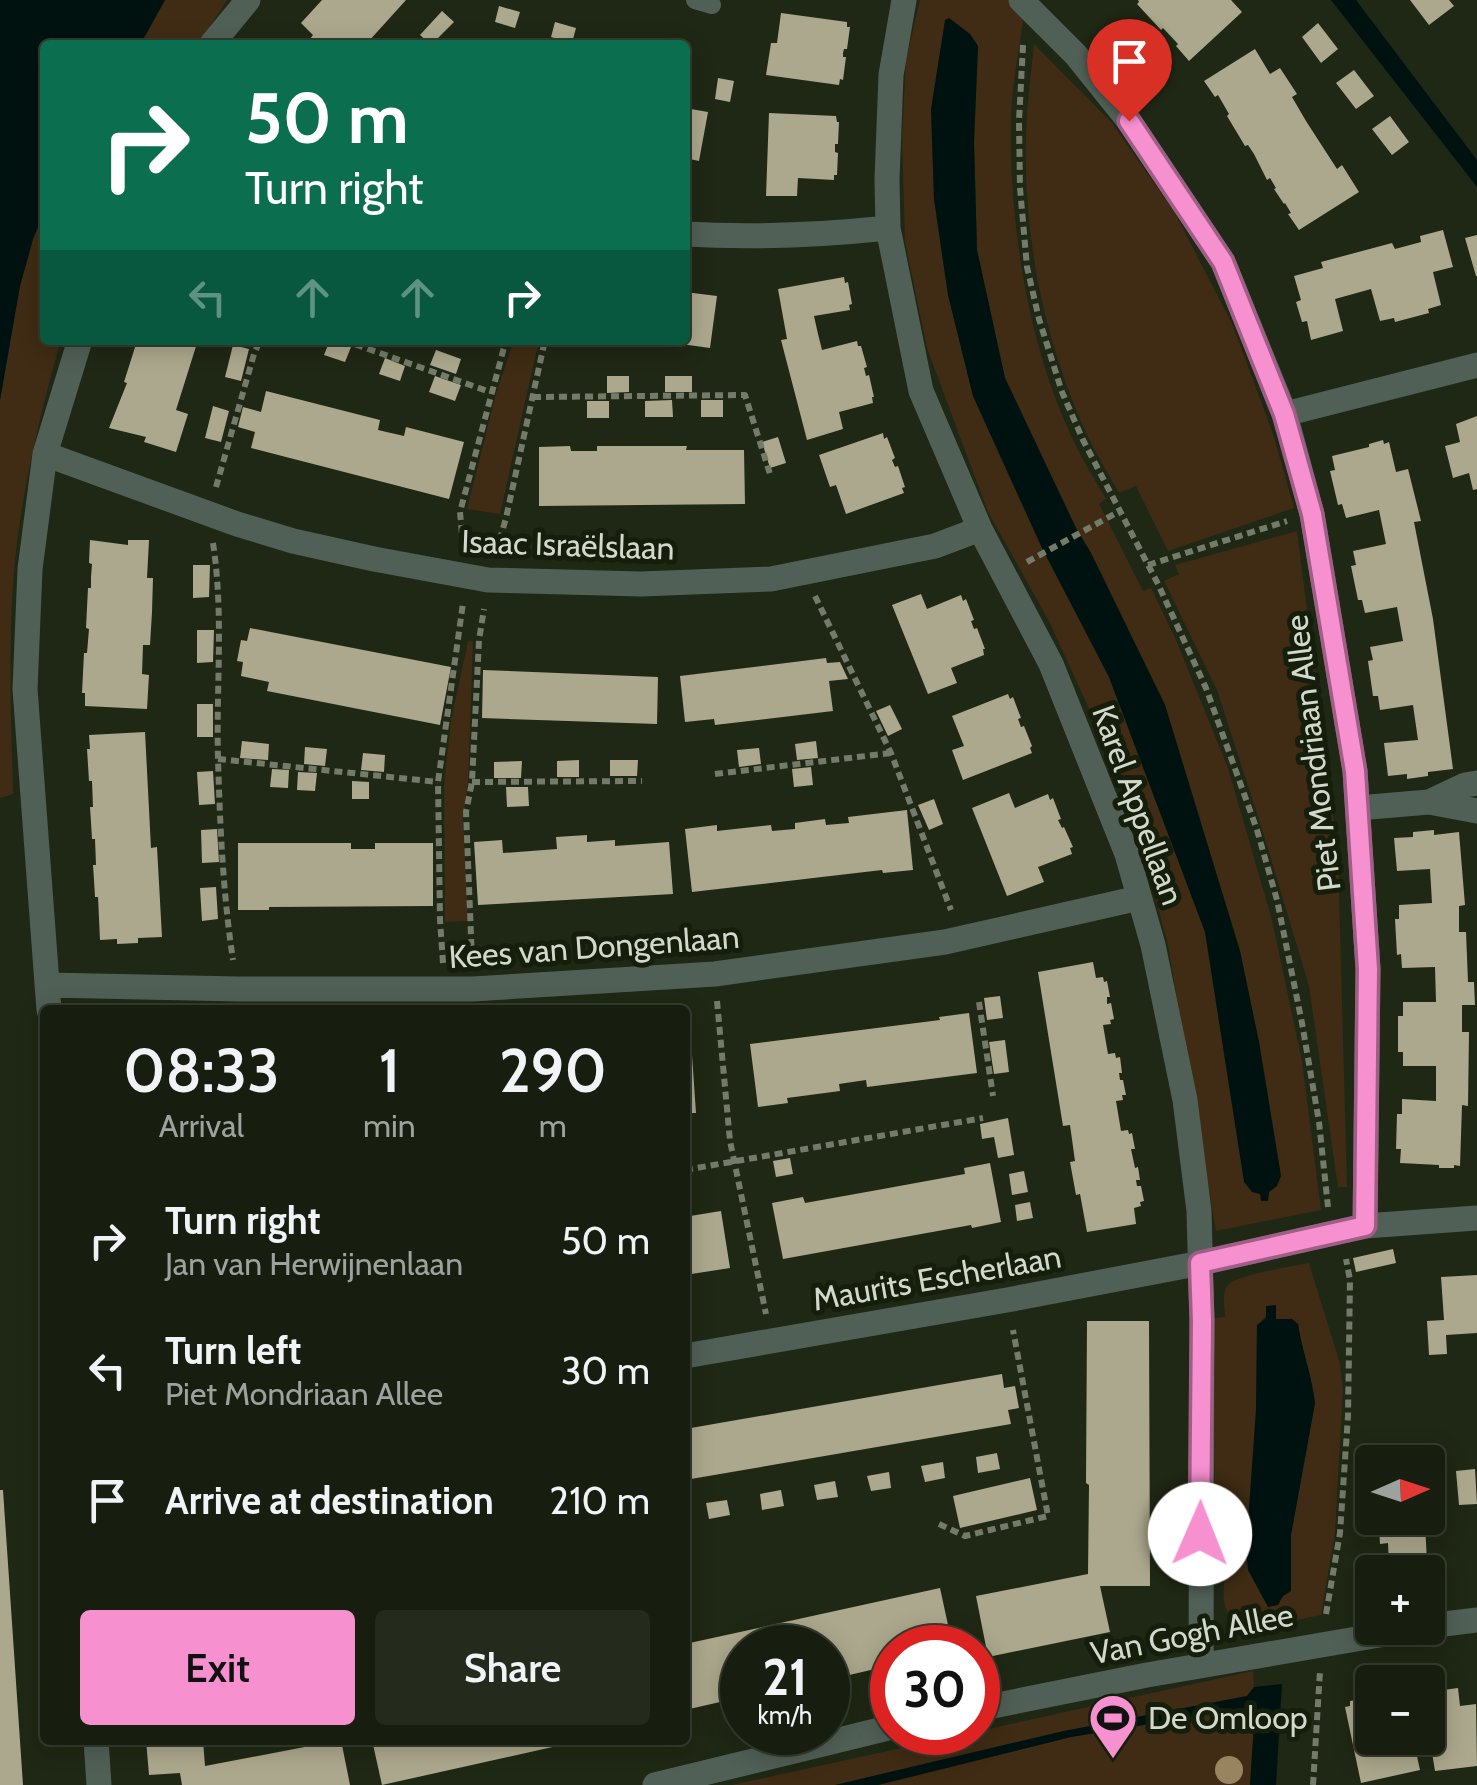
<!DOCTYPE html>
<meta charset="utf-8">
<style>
body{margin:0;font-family:Cabin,sans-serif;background:#242b1d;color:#f1f3f6;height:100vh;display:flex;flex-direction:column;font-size:38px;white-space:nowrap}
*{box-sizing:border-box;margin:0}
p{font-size:32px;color:#9ea29e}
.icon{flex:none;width:55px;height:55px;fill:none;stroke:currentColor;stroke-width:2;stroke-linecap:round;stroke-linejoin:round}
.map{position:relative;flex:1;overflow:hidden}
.details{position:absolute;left:40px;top:1005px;width:650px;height:740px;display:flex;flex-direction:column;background:#171e0f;border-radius:10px;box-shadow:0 5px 25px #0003,0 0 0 2px #363c2f}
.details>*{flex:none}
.guide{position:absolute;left:40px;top:40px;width:650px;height:305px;border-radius:10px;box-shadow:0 5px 25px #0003,0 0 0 2px #363c2f;background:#0b6e4f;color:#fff;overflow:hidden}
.needle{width:65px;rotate:87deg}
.tools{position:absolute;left:1355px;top:1445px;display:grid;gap:20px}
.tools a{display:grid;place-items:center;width:90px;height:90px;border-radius:10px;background:#171e0f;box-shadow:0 5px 25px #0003,0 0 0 2px #363c2f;font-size:50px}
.speed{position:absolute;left:720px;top:1625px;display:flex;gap:20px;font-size:50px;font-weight:700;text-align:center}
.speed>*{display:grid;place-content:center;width:130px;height:130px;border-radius:50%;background:#171e0f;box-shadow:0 5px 25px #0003,0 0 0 2px #363c2f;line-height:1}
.speed small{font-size:25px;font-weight:400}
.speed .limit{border:15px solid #d22;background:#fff;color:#111}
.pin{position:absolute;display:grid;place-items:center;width:85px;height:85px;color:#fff;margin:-102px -42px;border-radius:50% 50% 50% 0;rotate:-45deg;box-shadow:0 0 10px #0007}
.pin .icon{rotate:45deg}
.me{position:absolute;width:110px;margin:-55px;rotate:1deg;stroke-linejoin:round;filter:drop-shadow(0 0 8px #0008)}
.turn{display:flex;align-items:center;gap:35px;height:210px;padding:0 40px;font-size:45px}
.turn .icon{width:130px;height:130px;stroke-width:2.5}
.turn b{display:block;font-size:70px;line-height:85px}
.lanes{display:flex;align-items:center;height:95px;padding:0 40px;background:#0003;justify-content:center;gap:50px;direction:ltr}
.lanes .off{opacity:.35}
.eta{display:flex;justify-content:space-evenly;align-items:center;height:170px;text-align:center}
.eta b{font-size:60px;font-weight:600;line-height:70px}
.button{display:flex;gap:20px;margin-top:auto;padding:20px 40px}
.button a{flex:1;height:115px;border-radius:10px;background:#f690cf;color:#111;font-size:40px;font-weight:600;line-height:115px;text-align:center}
.button a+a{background:#242b1d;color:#f1f3f6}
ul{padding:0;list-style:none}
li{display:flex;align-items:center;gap:30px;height:130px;padding:0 40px}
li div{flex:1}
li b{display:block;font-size:38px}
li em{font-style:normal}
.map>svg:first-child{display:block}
.green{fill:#402c14;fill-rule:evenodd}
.water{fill:#001210}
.building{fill:#aca88d}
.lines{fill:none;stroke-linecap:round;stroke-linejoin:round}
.path{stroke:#747b6a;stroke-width:6;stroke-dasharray:8 5;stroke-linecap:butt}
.service{stroke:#516057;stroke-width:18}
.pedestrian{stroke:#516057;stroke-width:25}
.minor{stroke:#516057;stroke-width:25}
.tree{fill:#998460}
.route-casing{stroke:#a05e87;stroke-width:25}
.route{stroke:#f690cf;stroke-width:18}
.labels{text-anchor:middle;stroke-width:10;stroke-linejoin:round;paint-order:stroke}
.street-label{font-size:32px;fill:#d2d8cb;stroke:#151e0a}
.poi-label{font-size:32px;fill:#d2d8cb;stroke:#151e0a;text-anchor:start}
</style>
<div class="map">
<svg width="1477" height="1785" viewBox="0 0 1477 1785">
<rect width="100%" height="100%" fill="#1f2814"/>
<path class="green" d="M165 0H227L198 45H140Z
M920 0H1010L1024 12C1020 47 1012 83 1011 118 1009 226 1028 348 1076 446 1085 464 1096 482 1106 499L1099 504 1143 591 1151 588 1176 640 1228 768 1272 920 1302 1061 1321 1210 1216 1231 1168 945 1144 855 1118 772 1049 621 988 512 927 348 905 242 902 137 906 60ZM978 46 974 142 977 250 1005 378 1076 528 1091 553 1165 705 1240 951 1259 1042 1281 1176 1269 1192 1268 1200 1260 1194 1224 1047 1205 932 1109 677 1042 548 973 396 948 295 934 199 931 109Z
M1034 44 1112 123 1175 213 1233 326 1274 437 1294 508 1168 551 1136 486 1119 493C1107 471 1093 449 1083 426 1043 335 1023 234 1026 135 1027 105 1031 74 1034 44Z
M45 209V340H61C42 406 26 474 17 542 7 625 11 710 13 794L0 798V400L20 286 33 239Z
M514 340H539L500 514 467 509 496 394Z
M1297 531 1338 856 1347 1187H1338L1309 986 1263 832 1217 690 1164 581 1179 574 1175 565Z
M468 641 473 642 468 784 463 818 468 921 445 922 444 785 451 721Z
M1309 1263 1340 1364 1343 1389 1335 1533 1321 1615C1296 1619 1244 1637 1228 1612 1222 1603 1224 1591 1224 1580H1214L1215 1318 1225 1317C1225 1308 1221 1292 1228 1285 1237 1275 1294 1266 1309 1263ZM1275 1305 1276 1319H1292L1298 1324C1302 1351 1312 1376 1315 1403L1291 1535V1591L1283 1596 1256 1409 1257 1326Z
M1253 1671 1254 1687 1247 1696 1064 1731 835 1785H732Z
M1246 1708H1255L1250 1785H878L1071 1737Z"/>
<path class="water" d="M0 0H165L140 45H45V209L33 239 20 286 0 400Z
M1331 0H1356L1477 160V187Z
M949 18 970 34 978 46 974 142 977 250 1005 378 1076 528 1091 553 1165 705 1240 951 1259 1042 1281 1176 1277 1186 1269 1192 1268 1201H1261L1260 1194 1252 1192 1244 1182 1205 932 1109 677 1042 548 973 396 948 295 934 199 931 109 945 20Z
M1276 1305V1319H1292L1298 1324C1302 1351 1312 1376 1315 1403L1291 1535V1591L1283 1596 1278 1605 1268 1607 1248 1570 1246 1550 1256 1409 1257 1325 1266 1318V1306Z
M1282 1684 1276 1785H1250L1255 1709 1246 1708 1071 1737 878 1785H835L1064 1731 1247 1696 1254 1687Z"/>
<path class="building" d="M322 0H406L368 42 371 45H317L310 39 313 35 301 23Z
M1138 0H1231L1242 12 1189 61 1176 46 1178 44 1163 28 1161 30 1137 4 1139 2Z
M1410 0H1449L1454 6 1429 25Z
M499 6 520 12 515 28 495 22Z
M442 11 454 22 431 45 420 35Z
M781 13 847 22V27H850L847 49H844L843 53V57H846L843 80 840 79 839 85 766 75 771 43H777Z
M555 22 576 28 572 43 551 37Z
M1318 23 1338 49 1321 63 1302 37Z
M1255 49 1270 74 1280 68 1297 94 1292 97 1306 121 1337 169 1342 165 1359 192 1299 230 1288 214 1291 213 1285 203 1284 204 1274 189 1276 188 1270 178 1267 180 1254 154 1248 145 1245 146 1227 116 1229 114 1218 95 1215 97 1204 81Z
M1354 70 1374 96 1356 109 1336 83Z
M718 78 734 81 730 102 715 99Z
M685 108 708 112 699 161 685 158Z
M769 113 836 116 837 122H839L838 144H835V152L838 153 837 175H834V180L798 178 797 196H766Z
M1390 116 1409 142 1392 155 1372 129Z
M1443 230 1453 267 1433 272 1441 305 1428 309 1429 313 1395 322 1394 318 1380 321 1371 289 1335 299 1343 331 1311 340 1307 321 1302 322 1296 302 1301 300 1294 276 1323 268 1321 262 1392 243 1395 249 1421 242 1420 236Z
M1477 235V276H1476L1465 238Z
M844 277 845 283 848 282 852 304 849 305 850 310 814 316 818 334 822 350 857 341 858 346H861L867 367 864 368 866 376 869 375 874 397H872L873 403 839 412 843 429 807 440 781 340 787 339 778 289Z
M685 292 717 296 710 348 667 342V340H685Z
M140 340H198L176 410 188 414 176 452 144 442 146 437 109 428 127 383 124 382 136 344 138 345Z
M330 340 351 347 345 362 324 355Z
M233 345 249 349 241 381 225 377Z
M436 350 461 359 456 374 430 365Z
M385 358 405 366 400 381 379 374Z
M435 376 461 385 455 401 429 392Z
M607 376H629V392L607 393Z
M665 376H692V392H665Z
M266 391 380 420 378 430 404 436 406 427 464 442 449 499 251 448 255 432 238 427 243 407 261 412Z
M672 400 673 417H645V401Z
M701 400H723V417H701Z
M587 401H609V418H587Z
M213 406 229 411 221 442 205 438Z
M1477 416V489L1473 490 1469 473 1453 478 1445 446 1460 442 1456 424Z
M883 433 884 439 887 437 895 458 892 460 895 467 898 466 905 487 902 488 904 493 846 514 836 485 830 487 819 455Z
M778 437 786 463 770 468 762 442Z
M1383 440 1384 444 1389 442 1396 472 1408 469 1421 521 1414 522 1433 619 1453 769 1428 772V776L1407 779V774L1388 776 1384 743 1418 740 1413 705 1380 710 1378 696H1373L1368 661 1373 660 1370 647 1403 641 1397 607 1365 613 1362 600H1358L1351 566 1356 565 1353 551 1386 544 1379 510 1346 518 1342 504 1338 505 1330 471 1335 470 1332 456 1369 447V444Z
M570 446 571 451H597V446H687L686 450H744L745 504 539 506V447Z
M90 540 128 545V540H149L147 578H153L152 612 150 645H143L142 674 149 675 147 709 85 706V693H82L84 653H87L89 629 86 628 88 588H91V577L92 564 89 563Z
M193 565H210L209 597 193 598Z
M921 594 927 609 961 595 963 601 966 599 974 620 971 621 974 629 977 628 985 649H983L984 655 951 668 957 683 928 694 892 605Z
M250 628 451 667 440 725 267 691 269 682 241 676 243 662 237 661 241 640 247 641Z
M197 630H214L213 662 197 663Z
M826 658 827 663 840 662 848 679 829 681 833 711 715 725 714 719 685 722 680 676Z
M483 670 658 677 657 724 482 718Z
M1008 694 1010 699 1013 697 1021 718 1018 719 1021 727 1024 726 1032 746 1030 748 1032 753 963 780 952 750 964 746 952 716Z
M197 704H213V737H197Z
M890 705 902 729 888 736 876 711Z
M145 732 151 848 157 847 162 937 138 938V943L117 944V939L100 940 98 897H95L94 880 93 865H96L95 839H92L91 822 90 807H93L92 781H89L87 749H90L89 735Z
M242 741 269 744 268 760 240 758Z
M816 741 818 758 797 760 795 744Z
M305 747 327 749 325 766 304 764Z
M759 748 761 764 739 767 737 750Z
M363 753 385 755 384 772 361 770Z
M579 760V777H557V761Z
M610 760H638L637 776H610Z
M522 761 521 778H494V762Z
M811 767 813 785 794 787 792 769Z
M272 769 289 770 288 788 270 787Z
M213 771 215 804 199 805 197 772Z
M298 772 317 773 315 791 297 790Z
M352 781 369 782V799H352Z
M506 787H528L529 806 507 807Z
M1009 793 1015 808 1048 794 1050 800 1053 798 1061 819 1058 820 1062 828 1064 827 1073 847 1070 848 1072 854 1038 867 1044 882 1007 896 972 808Z
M934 799 943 824 929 830 918 805Z
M907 810 913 870 883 873 882 870 692 892 685 829 717 825V831L771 825 772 831 795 829V823L825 819 826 825 849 823 848 817Z
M217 829 219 862 202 863 201 830Z
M1434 830V835L1459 832 1465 905 1459 906V932H1466L1468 982H1474L1475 1005H1462V1032H1469L1468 1106 1462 1105 1460 1166 1454 1165V1168H1439V1165L1400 1163 1401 1149H1396L1397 1114H1402V1099L1436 1101V1066H1403V1052H1398V1016H1403V1002H1436L1435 967 1402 968 1401 954 1397 955 1395 919H1399V905L1432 903 1430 869 1397 871 1394 838 1413 837V832Z
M587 835V842L615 840V846L669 842 673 894 478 905 474 842 502 840 503 853 531 851 557 849 556 837Z
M238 843H351V849H375V843H433V906L269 907V910H238Z
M216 887 218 919 202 921 200 888Z
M1093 962 1096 978 1103 977 1104 982 1107 981 1110 997H1107V1004L1111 1003 1114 1019 1110 1020 1111 1024 1103 1025 1108 1054 1115 1053 1116 1058 1120 1057 1122 1073H1119L1120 1080H1123L1126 1095H1122L1123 1100 1116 1101 1121 1131 1128 1130 1129 1134 1132 1133 1135 1149H1131L1135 1168 1138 1167 1140 1180H1136L1137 1186H1141L1144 1201 1140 1202 1141 1206 1134 1208 1136 1224 1087 1232 1080 1194 1076 1195 1070 1162 1075 1161 1070 1125 1063 1126 1038 972Z
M1000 996 1003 1018 987 1020 984 998Z
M969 1013 977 1073 867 1087 866 1080 839 1084 840 1091 787 1098 788 1103 758 1107 750 1044 940 1020 939 1017Z
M1005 1040 1009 1072 994 1074 989 1042Z
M692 1055 696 1113H685V1056Z
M1008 1118 1014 1155 998 1158 994 1137 982 1139 980 1124Z
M790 1158 793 1174 776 1177 773 1161Z
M990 1163 1001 1222 972 1228 971 1225 783 1259 772 1203 803 1197 805 1203 883 1189 965 1174 964 1168Z
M1024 1171 1028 1192 1012 1195 1009 1174Z
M1030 1202 1033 1218 1017 1221 1015 1205Z
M721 1211 730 1268 685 1275V1223L692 1222 690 1216Z
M1393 1249 1396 1263 1356 1272 1353 1258Z
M1477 1275V1333L1446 1335 1447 1354 1429 1355 1427 1321 1444 1320 1441 1277Z
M1087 1321H1149L1150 1586H1100L1110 1632 988 1657 976 1596 1088 1574 1089 1485 1086 1483Z
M1002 1374 1004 1388 1015 1386 1019 1408 1008 1410 1011 1424 685 1480V1429Z
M997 1453 1000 1469 978 1473 976 1457Z
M943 1462 945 1478 925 1482 921 1466Z
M1475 1469 1477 1504 1459 1505 1456 1471Z
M889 1472 891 1488 871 1491 867 1476Z
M1030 1478 1037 1510 960 1528 953 1496Z
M835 1481 838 1497 817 1500 814 1485Z
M1442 1488 1444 1522 1425 1523 1427 1562 1389 1565 1388 1543 1380 1544 1379 1525H1386V1518H1428V1489Z
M0 1490H3L23 1785H0Z
M781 1490 784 1506 762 1510 760 1494Z
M727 1500 730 1515 709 1519 706 1503Z
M940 1588 953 1648H892V1665L828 1680V1648H742V1697L685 1710V1644Z
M1458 1688 1460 1706 1476 1704 1477 1766 1435 1771 1428 1728V1692Z
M1372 1697V1738H1413L1420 1770 1361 1783 1345 1707 1350 1706V1701Z
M146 1740H203L205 1766 341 1740 350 1785H182L180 1773 149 1775Z
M372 1740H575V1742L382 1785Z"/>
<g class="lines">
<path class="path" d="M1023 45 1019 121 1020 188 1027 267 1039 319 1062 392 1083 440 1158 584 1206 688 1257 830 1277 900 1302 1023 1319 1122 1328 1207
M343 340 490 392
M533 397 745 395 770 474
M216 487 254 354 260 340
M213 543C224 615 216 687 218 759 220 826 223 894 233 960
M463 546 460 512 506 340
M496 553 506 518 545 340
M1027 562 1120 511
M1148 565 1287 521
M815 596 891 753 951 910
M218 759 438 782
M715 774 891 753
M472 782 642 781
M472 960 466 812 472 782 479 640 484 609
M443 963 440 920 438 782 463 603
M717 1001 730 1141 766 1314
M979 1002 993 1096
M685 1170 983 1118
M939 1524 965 1536 1048 1516 1013 1330
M1326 1614 1340 1533 1348 1416 1350 1280 1346 1259
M1313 1785 1320 1671"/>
<path class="service" d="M695 0 712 5"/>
<path class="pedestrian" d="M1429 802 1465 785 1477 783
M1358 808 1429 802 1477 811"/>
<path class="minor" d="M904 0 891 75 887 179 888 228 921 391 980 529 1051 664 1127 854 1153 945 1185 1100 1199 1211 1202 1321 1201 1665
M1021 0 1076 55 1129 121 1223 262 1285 414 1312 514 1355 771 1368 969 1365 1226
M211 45 248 0
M685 234C752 238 821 235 888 228
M1285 414 1477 365
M45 454 237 524 293 541 374 559 488 580 641 584 771 579 935 546 980 529
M47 985 238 989H473L715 974 945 942 1139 898
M49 1010 25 689 30 569 45 454 80 340
M685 1356 1007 1300 1201 1263 1365 1226 1477 1218
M1428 1626 1477 1620
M978 1709 1147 1675 1420 1628
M96 1740 99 1785
M655 1785 892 1727"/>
</g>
<circle class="tree" cx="1229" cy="1770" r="14"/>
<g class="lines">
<g class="route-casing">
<path id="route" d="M1129 121 1223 262 1284 414 1312 514 1355 771 1368 969 1365 1226 1200 1263 1202 1321 1200 1534"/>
</g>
<use href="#route" class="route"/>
</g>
<defs>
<g id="stadium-pin" transform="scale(2.5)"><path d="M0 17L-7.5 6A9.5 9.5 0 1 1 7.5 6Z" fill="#f690cf" stroke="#151e0a"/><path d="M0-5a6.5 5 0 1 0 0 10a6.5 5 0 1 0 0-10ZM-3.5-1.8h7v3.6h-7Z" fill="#111"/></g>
</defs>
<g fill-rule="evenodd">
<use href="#stadium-pin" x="1113" y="1718"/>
</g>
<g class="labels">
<g class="street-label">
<text transform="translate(568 545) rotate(2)" y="11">Isaac Israëlslaan</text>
<text transform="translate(1313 753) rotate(-97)" y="11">Piet Mondriaan Allee</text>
<text transform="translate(1138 805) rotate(70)" y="11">Karel Appellaan</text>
<text transform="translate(594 947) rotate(-4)" y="11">Kees van Dongenlaan</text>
<text transform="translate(937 1278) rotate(-10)" y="11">Maurits Escherlaan</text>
<text transform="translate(1192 1634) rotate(-11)" y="11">Van Gogh Allee</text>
</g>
<g class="poi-label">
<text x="1148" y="1729">De Omloop</text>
</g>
</g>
</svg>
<div class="tools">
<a><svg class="needle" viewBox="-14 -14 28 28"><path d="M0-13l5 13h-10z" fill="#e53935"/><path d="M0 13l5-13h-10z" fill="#9ea29e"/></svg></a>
<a>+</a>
<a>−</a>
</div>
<div class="speed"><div>21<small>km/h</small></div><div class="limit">30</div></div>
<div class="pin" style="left:1129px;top:121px;background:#d93025"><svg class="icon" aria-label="arrive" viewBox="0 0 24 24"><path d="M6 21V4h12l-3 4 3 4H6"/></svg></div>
<svg class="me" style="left:1200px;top:1534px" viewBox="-20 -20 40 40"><circle r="19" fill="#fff"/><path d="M0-13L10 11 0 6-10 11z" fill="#f690cf"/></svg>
<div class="guide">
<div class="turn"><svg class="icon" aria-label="right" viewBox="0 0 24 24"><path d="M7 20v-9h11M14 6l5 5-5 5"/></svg><div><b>50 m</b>Turn right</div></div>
<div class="lanes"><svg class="icon off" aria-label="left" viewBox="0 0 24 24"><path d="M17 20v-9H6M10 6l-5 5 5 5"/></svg><svg class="icon off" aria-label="ahead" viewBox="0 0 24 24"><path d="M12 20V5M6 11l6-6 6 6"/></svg><svg class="icon off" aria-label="ahead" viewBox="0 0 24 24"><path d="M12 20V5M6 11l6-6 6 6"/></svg><svg class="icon" aria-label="right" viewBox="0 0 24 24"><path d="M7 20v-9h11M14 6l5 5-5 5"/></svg></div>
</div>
<section class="details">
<div class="eta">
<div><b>08:33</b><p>Arrival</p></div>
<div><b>1</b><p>min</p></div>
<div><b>290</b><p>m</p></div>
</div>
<ul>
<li><svg class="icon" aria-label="right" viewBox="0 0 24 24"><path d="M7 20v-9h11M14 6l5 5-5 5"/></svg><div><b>Turn right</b><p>Jan van Herwijnenlaan</p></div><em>50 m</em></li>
<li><svg class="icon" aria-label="left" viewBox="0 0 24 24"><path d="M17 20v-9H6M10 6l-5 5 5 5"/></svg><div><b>Turn left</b><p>Piet Mondriaan Allee</p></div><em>30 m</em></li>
<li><svg class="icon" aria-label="arrive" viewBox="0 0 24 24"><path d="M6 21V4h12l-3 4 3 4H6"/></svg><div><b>Arrive at destination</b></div><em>210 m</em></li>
</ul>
<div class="button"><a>Exit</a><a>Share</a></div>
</section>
</div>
